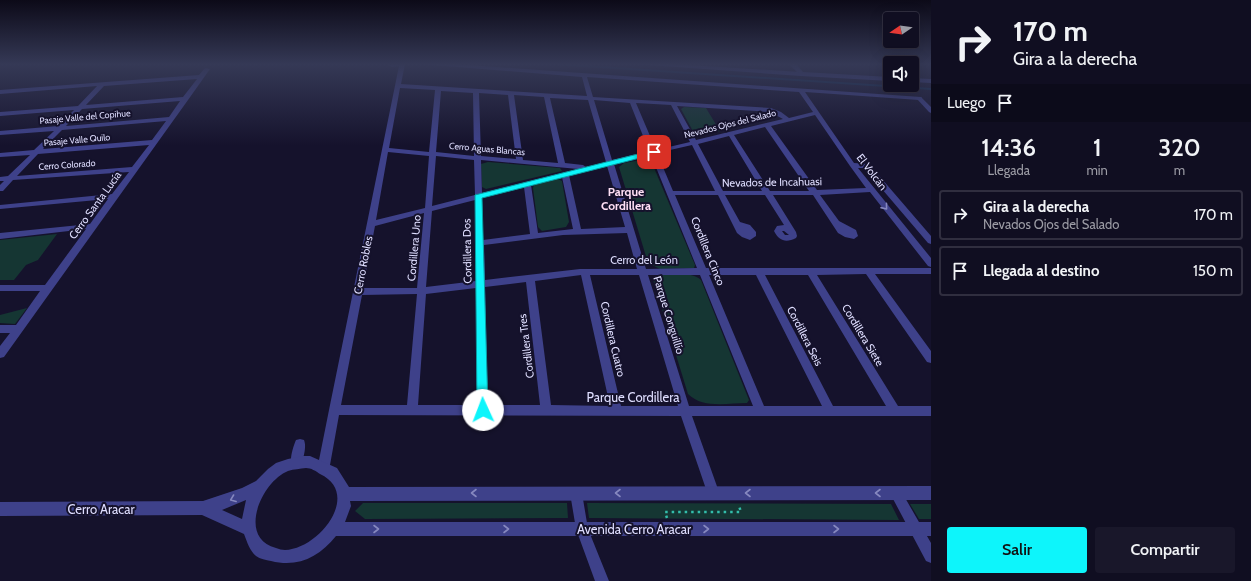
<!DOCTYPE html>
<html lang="es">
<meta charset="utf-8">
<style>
body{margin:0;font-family:Cabin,sans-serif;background:#19172a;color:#f1f3f6;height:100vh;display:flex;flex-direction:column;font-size:15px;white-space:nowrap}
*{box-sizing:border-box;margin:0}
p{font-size:13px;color:#9c9ca5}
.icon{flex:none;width:22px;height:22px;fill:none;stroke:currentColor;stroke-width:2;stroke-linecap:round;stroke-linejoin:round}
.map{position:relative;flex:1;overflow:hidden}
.panel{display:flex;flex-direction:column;background:#100e21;width:320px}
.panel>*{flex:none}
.hud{background:#100e21;color:#f1f3f6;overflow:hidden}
.needle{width:26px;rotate:257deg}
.controls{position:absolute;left:883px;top:12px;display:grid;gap:8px}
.controls a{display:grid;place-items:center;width:36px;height:36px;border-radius:4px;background:#100e21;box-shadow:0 4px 16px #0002,0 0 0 1px #302e3f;font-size:20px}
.pin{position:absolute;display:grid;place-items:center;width:34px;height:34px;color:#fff;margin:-17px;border-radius:8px;box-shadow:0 2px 6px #0006}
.me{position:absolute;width:44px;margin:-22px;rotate:358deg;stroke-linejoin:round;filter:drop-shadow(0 0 3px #0008)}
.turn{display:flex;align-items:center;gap:14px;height:84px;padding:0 16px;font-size:18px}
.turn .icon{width:52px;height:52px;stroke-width:2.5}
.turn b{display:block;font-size:28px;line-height:34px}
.then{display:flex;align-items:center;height:38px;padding:0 16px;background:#0003;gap:8px;font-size:15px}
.eta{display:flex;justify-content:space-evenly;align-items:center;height:68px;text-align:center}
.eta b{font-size:24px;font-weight:600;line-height:28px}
.primary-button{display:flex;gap:8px;margin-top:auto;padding:8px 16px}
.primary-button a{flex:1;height:46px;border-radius:4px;background:#0df5fb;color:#111;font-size:16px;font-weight:600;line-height:46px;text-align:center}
.primary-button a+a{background:#19172a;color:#f1f3f6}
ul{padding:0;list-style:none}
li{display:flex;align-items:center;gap:12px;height:50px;margin:0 8px 6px;padding:0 8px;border:2px solid #302e3f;border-radius:4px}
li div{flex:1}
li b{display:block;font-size:15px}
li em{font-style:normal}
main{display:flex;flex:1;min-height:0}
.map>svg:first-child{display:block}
.green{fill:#153633}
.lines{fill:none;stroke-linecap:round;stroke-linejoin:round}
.stream{stroke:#0e2b4f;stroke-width:2}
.path{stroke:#33bdab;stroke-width:2.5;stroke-dasharray:2.5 4;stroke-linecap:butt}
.minor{fill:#3e418a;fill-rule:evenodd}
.tertiary{fill:#3e418a;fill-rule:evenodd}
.oneway{stroke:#8688bf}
.route{fill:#0df5fb;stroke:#089fa3}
.labels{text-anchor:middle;stroke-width:4;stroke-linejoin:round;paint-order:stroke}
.far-street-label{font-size:9px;fill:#dfdeff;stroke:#15122c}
.street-label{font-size:11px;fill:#dfdeff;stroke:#15122c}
.neighbourhood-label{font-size:12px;font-weight:bold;fill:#ffe0f6;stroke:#15122c}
.near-street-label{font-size:13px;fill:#dfdeff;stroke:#15122c}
</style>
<main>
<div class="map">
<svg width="931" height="581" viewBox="0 0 931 581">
<rect width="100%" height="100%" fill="#15122c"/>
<path class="green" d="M684 107 706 108 720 131 700 136 695 135 681 109Z
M646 159 652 163 695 265 694 268 660 269 648 263 619 167 624 163Z
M488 162 560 168 562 171 486 189 482 187 481 164Z
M558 179 562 181 569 222 566 227 542 231 538 227 533 188 534 185Z
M57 234 38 260 26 265 14 280H0V240Z
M660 275C673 275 691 271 701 280L749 400 747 403C728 403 703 409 688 394L653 280 654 277Z
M27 308 15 324 0 323V315Z
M363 503H567L568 518 365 519 355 511Z
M587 503 891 504 899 520 589 518Z
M910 504H931V519H919Z"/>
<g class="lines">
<path class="stream" d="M555 64 931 89"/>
<path class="path" d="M667 518 665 512H741L739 506"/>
<path class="minor" d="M405 64 401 84 587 96 582 77 421 64H454L921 97 922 98 919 100 805 92 854 163 869 164 931 236V244L928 243 864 168H858L931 258V267L928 266 870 192 820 195 839 221 856 230 858 236 854 239 845 237 838 233 813 195H773L796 232 797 236 796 238C786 243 779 241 774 231L777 226 784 225 765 195H725L740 222 750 225 756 232V236L750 240 742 237 737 233 718 195H675L706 268H931V274H875L931 351V363L927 362 866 274 817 275 898 406H931V416H692L719 492 717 496 713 498 709 496 707 492 681 416 339 415 330 465 328 469 324 471 320 469 318 465 329 410 399 66 392 67 389 65ZM587 77 799 92 813 112 789 118 781 112 771 108 593 97ZM400 88 435 90 429 152 389 148ZM441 91 473 93 474 156 436 152ZM479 93 508 95 516 159 481 156ZM514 95 544 97 558 163 523 160ZM550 98 588 100 606 162 586 167 583 165 565 163ZM594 100 630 103 649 151 612 160ZM636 103 671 105 690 142 656 150ZM677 106 770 112 783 119 696 140ZM815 115 850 166 866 188 817 190 771 126ZM765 127 809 191H770L734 135ZM729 136 762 191H723L698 144ZM692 145 715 191H673L657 153ZM388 152 429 156 425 208 376 220ZM651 155 697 268 646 269 614 164ZM436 156 474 160 475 195 432 206ZM481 160 578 169 482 193ZM607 166 625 227 581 229 569 175ZM562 177 573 229 538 233 531 185ZM524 187 530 234 483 240 482 198ZM475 200 476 281 426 287 432 211ZM424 213 417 288H363L375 226ZM782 231H784L789 235H785ZM627 233 637 269H580L485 280 484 245 563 235ZM581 275 610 406 551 405 535 281ZM590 275H639L678 406H621ZM648 275H700L753 406H689ZM709 275H756L822 406H764ZM765 275H808L886 406H833ZM526 282 540 405H488L485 287ZM476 288 477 405H418L426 294ZM417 294 407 405H341L362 295Z
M635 64H672L801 72 804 74 801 76Z
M205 68 210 69 188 100 4 357 0 358V346L10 333H0V325H16L40 291H0V285H45L86 229 0 239V233L90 224 108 199 0 209V205L112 194 129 172 13 180 3 191H0V185L4 181H0V177L8 176 30 155 0 157V153L34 150 54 131 0 135V131L58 126 74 110 0 116V112L78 106 97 86 0 94V90L199 75ZM197 79 183 97 86 105 104 86ZM180 101 169 117 66 126 82 109ZM166 121 152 140 43 149 62 130ZM149 145 132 167 17 176 38 154Z
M300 439 304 440C307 447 303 460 300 467L296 469 292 467C289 460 293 447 296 440Z
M576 487 580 489 582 493 588 529 609 581H595L576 529 570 493 572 489Z
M896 487 900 489 931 543V563L926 561 892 497 890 493 892 489Z"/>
<path class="tertiary" d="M789 64H796L803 72 890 77V81L801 76Z
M912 78 931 79V83L912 82Z
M917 97H921L931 107V113L929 112 917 99Z
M303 456H310L337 468 349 487 931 486V500L350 501 351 506 345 522H931V536H336C319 557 298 568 271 561 266 560 260 559 256 556 250 551 247 542 244 534L202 515 0 516V502L203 501 242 488 256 481 268 469 276 463 288 459ZM306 468C311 468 316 471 320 474 362 494 319 549 285 550 282 550 279 549 276 548 237 538 261 482 288 471 294 469 300 469 306 468ZM246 500 242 519 222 510Z"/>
</g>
<defs><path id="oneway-chevron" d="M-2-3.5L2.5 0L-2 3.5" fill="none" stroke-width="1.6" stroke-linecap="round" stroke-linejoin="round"/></defs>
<g class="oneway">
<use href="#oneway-chevron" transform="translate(885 207) rotate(51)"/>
<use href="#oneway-chevron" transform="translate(474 493) rotate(180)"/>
<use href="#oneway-chevron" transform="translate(618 493) rotate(180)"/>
<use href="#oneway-chevron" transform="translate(748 493) rotate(-180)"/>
<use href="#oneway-chevron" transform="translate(878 493) rotate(-180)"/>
<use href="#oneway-chevron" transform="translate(233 499) rotate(159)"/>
<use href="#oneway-chevron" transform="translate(376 529)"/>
<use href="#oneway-chevron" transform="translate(506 529)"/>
<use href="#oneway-chevron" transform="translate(706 529)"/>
<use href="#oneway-chevron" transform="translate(836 529)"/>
</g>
<linearGradient id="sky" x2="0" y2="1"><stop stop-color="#0c0a18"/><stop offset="0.44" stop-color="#353956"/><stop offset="1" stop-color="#353956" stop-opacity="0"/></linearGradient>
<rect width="931" height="146" fill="url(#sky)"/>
<path class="route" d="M654 150 657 152 656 154 482 198 488 410 487 414 483 415 479 414 477 410 475 195Z"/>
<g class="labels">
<g class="far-street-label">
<text transform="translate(85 117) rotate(-5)" y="3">Pasaje Valle del Copihue</text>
<text transform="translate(730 124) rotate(-14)" y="3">Nevados Ojos del Salado</text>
<text transform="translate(77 140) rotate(-5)" y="3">Pasaje Valle Quilo</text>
<text transform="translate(487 149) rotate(5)" y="3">Cerro Aguas Blancas</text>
<text transform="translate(67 165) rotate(-4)" y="3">Cerro Colorado</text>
</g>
<g class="street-label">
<text transform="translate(872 172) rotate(53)" y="4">El Volcán</text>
<text transform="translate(772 182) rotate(-1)" y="4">Nevados de Incahuasi</text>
<text transform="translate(95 205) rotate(-54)" y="4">Cerro Santa Lucía</text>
<text transform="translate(414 248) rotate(-85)" y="4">Cordillera Uno</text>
<text transform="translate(467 251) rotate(-91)" y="4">Cordillera Dos</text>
<text transform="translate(708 251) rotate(68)" y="4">Cordillera Cinco</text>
<text x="644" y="264">Cerro del León</text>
<text transform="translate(363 265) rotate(-79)" y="4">Cerro Robles</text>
<text transform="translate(669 315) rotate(73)" y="4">Parque Conguillío</text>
<text transform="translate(863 335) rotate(59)" y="4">Cordillera Siete</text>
<text transform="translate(805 336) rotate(63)" y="4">Cordillera Seis</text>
<text transform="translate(613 339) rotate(77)" y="4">Cordillera Cuatro</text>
<text transform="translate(526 346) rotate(-97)" y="4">Cordillera Tres</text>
</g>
<g class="neighbourhood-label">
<text x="626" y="196">Parque<tspan x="626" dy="14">Cordillera</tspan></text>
</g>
<g class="near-street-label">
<text x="633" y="402">Parque Cordillera</text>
<text x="101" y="514">Cerro Aracar</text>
<text x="634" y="534">Avenida Cerro Aracar</text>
</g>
</g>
</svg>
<div class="controls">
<a><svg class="needle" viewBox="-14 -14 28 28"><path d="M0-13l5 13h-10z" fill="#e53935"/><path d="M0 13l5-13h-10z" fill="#9c9ca5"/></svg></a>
<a><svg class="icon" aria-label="sound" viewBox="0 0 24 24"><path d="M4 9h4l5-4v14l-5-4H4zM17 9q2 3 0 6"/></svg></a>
</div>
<div class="pin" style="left:654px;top:152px;background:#d93025"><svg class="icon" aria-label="arrive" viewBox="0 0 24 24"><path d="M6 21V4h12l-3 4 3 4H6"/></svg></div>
<svg class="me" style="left:483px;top:410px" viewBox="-20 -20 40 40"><circle r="19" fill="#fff"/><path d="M0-13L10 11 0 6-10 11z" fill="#0df5fb"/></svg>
</div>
<section class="panel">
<div class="hud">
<div class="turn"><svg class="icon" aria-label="right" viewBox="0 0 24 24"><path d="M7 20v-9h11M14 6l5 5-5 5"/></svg><div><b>170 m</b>Gira a la derecha</div></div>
<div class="then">Luego<svg class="icon" aria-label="arrive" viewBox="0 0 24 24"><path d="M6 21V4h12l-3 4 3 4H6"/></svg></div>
</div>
<div class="eta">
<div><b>14:36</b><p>Llegada</p></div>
<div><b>1</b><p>min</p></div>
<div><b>320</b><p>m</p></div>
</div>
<ul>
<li><svg class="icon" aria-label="right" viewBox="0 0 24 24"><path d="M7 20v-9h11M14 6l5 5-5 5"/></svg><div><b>Gira a la derecha</b><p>Nevados Ojos del Salado</p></div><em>170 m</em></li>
<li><svg class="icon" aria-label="arrive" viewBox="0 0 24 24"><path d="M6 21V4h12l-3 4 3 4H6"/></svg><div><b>Llegada al destino</b></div><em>150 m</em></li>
</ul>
<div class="primary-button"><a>Salir</a><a>Compartir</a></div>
</section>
</main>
